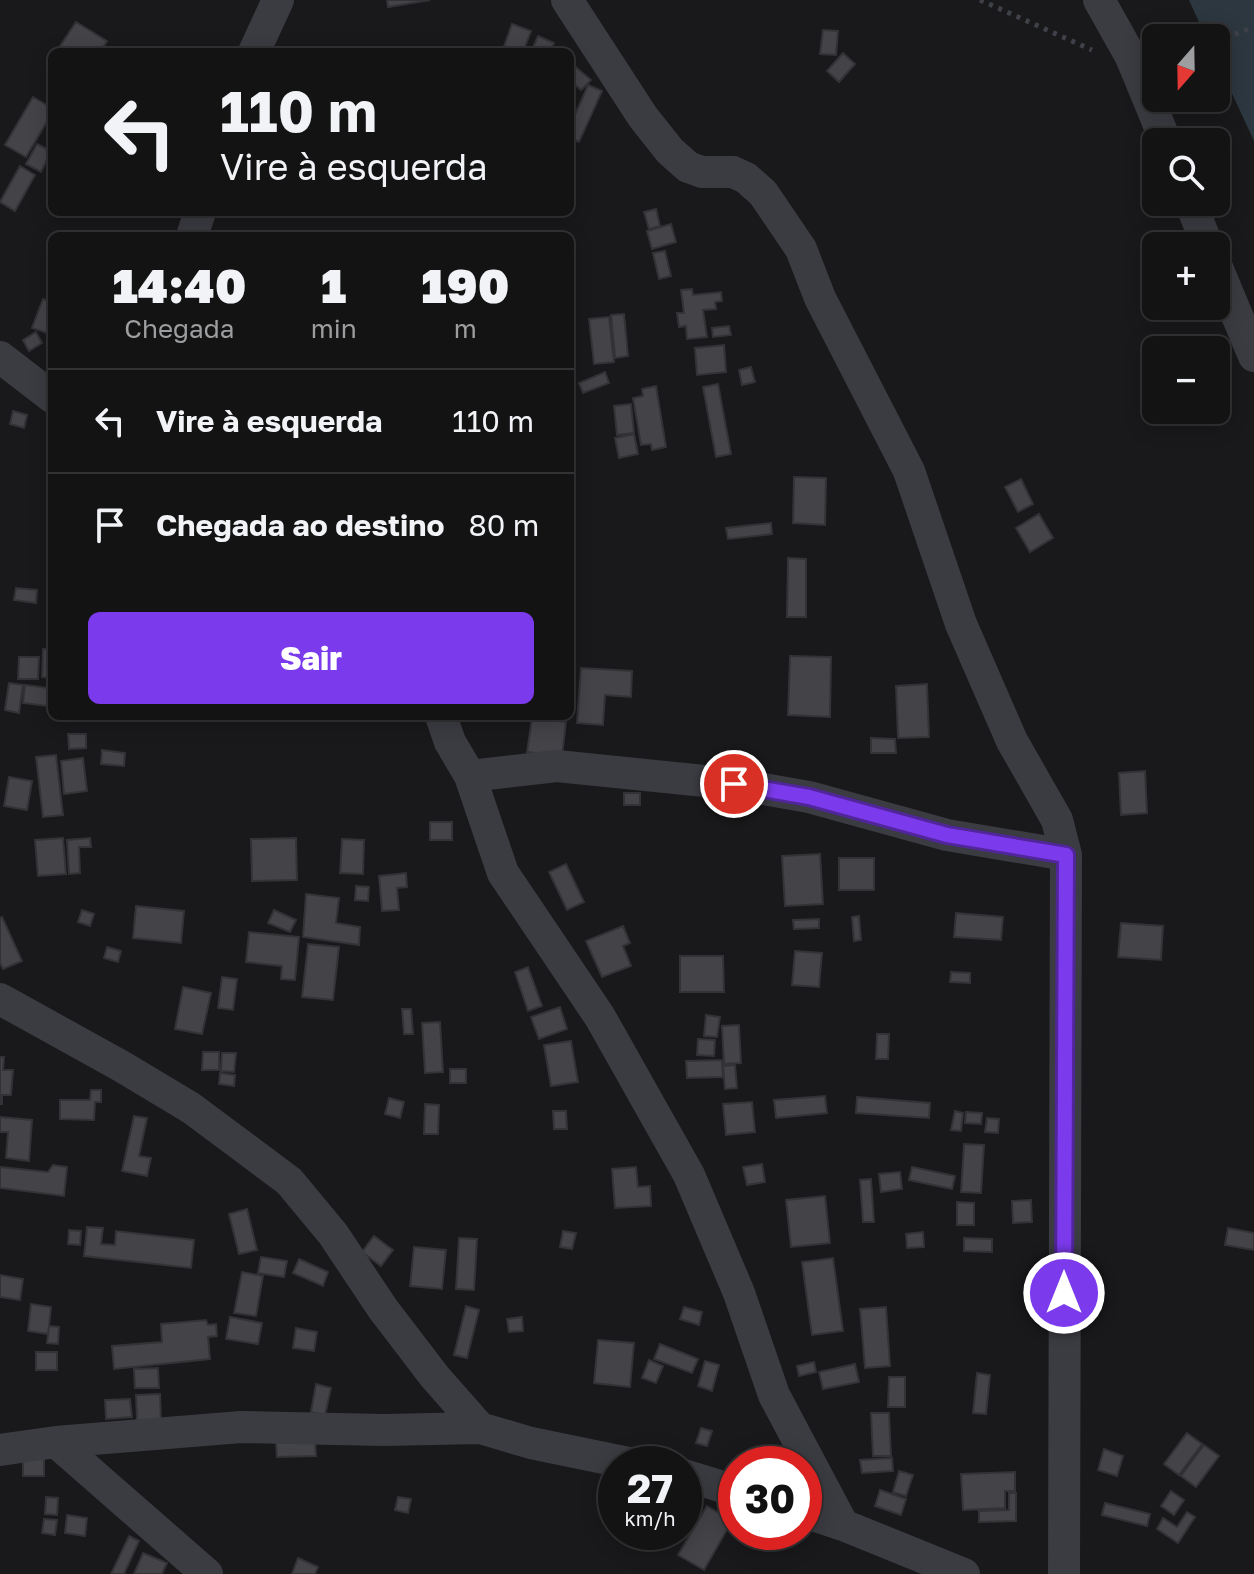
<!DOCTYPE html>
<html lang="pt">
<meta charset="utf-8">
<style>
body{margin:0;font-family:"Golos Text",sans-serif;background:#1c1c1d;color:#f1f3f6;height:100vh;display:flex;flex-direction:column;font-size:30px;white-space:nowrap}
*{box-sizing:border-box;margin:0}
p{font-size:26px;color:#9d9ea0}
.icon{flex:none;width:44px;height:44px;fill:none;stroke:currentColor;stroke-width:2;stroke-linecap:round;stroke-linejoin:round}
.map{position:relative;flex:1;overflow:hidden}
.panel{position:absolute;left:48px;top:232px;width:526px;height:488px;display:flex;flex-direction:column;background:#131314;border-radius:12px;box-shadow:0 4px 20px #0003,0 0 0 2px #323234}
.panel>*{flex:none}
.banner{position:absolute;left:48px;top:48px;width:526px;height:168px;border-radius:12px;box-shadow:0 4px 20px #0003,0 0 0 2px #323234;background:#131314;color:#f1f3f6;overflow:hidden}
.needle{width:52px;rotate:200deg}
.controls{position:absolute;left:1142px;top:24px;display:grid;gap:16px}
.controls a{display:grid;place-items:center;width:88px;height:88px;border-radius:12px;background:#131314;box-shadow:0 4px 20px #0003,0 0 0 2px #323234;font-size:40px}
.speed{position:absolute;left:598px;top:1446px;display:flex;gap:16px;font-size:40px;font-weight:700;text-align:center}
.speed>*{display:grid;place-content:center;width:104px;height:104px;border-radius:50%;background:#131314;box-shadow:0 4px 20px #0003,0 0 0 2px #323234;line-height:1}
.speed small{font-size:20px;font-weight:400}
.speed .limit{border:12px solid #d22;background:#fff;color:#111}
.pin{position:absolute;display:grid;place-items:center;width:68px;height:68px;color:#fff;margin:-34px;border:4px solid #fff;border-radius:50%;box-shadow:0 2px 8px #0007}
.me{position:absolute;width:88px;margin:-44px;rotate:0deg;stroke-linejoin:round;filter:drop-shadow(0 0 6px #0008)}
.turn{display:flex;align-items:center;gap:28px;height:168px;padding:0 40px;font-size:36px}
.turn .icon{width:104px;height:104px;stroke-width:2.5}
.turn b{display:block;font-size:56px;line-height:68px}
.eta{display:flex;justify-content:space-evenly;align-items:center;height:136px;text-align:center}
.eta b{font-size:48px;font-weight:800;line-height:56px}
.primary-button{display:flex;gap:16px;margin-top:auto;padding:16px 40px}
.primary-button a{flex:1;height:92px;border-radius:12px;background:#7c3aed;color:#fff;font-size:32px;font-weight:800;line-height:92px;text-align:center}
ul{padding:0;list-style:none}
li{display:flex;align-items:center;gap:24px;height:104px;padding:0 40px;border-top:2px solid #323234}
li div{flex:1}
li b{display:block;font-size:30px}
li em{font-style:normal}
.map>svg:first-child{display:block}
.water{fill:#2d3740}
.building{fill:#434348;stroke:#333337;stroke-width:2}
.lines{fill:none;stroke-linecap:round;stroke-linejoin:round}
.path{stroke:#3f4148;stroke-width:5;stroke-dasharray:4 6;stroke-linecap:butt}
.minor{stroke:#3b3c42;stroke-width:32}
.route-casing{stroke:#51269a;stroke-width:20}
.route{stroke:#7c3aed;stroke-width:14}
</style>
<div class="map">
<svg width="1254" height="1574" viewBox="0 0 1254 1574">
<rect width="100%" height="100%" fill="#19191b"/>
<path class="water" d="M1189 0H1254V141L1216 59V38H1206Z"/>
<path class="building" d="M387 0H430L388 7Z
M76 22 107 41 100 52H56Z
M512 24 531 31 523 52H502Z
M823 30 838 31 836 55 820 54Z
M538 36 554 43 550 52H531Z
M843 53 855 64 839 82 827 71Z
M570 62 591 80 581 90 570 80Z
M588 85 602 91 579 142 570 138V126Z
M33 97 52 108V113L26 157 5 145Z
M37 144 51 151 41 172 26 164Z
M20 166 35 175 15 211 0 202Z
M656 209 660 226 649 229 644 212Z
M671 224 676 242 652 249 647 231Z
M665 251 671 276 659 279 653 253Z
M692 289 693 295 721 292 722 301 715 302 716 309 703 310 707 337 687 339 686 326 679 327 677 313H684L681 290Z
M43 299 52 302V318L47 333 32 328Z
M624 314 628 356 615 358 611 315Z
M609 317 614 362 594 364 589 319Z
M729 326 731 335 713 337 712 328Z
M36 332 42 343 29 351 23 340Z
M724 345 726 372 697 375 695 348Z
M751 367 755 382 742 385 739 370Z
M605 372 609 383 583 393 579 383Z
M718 384 731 454 716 457 703 387Z
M656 386 666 447 652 450 651 444 641 445 633 398 643 396 642 389Z
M631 404 634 433 617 435 614 406Z
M13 411 27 415 24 428 10 424Z
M634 434 638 454 619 458 615 438Z
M794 477 826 478 825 525 793 523Z
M1021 479 1033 504 1018 512 1005 487Z
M1039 514 1053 538 1030 552 1016 528Z
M771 523 772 534 728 539 726 528Z
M788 558 806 559V617H787Z
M16 588 37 590 36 603 14 600Z
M43 649H52V678L42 677Z
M790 656 831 657 830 717 788 715Z
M19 657H39L38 679H18Z
M581 668 632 671 631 697 605 695 603 725 577 723Z
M9 683 23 685 19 713 5 710Z
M927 684 929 737 898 738 896 686Z
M25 685 49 688 47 706 23 703Z
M532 718 566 722 562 756 527 752Z
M68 734H86V748L69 749Z
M871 738 895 739 896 753H871Z
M102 750 125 753 124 766 101 764Z
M56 755 63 815 43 817 36 757Z
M83 758 87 791 64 794 61 761Z
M1145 771 1147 813 1121 815 1119 773Z
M9 777 32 781 27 810 4 806Z
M624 793H640V805H624Z
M430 822H452V840H430Z
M63 838 66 874 38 876 35 840Z
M90 838 91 847H79L80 873 69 874 67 840Z
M296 838 297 880 252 881 251 839Z
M342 839 364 840 363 874 340 873Z
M820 854 823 904 785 906 782 856Z
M839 858H874V890H839Z
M566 864 584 902 567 910 549 872Z
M406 873 407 887 397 888 399 910 382 911 379 876Z
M356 886 369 887 368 901 355 900Z
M306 894 339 898 336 923 360 927 359 945 303 937Z
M136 906 184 911 181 943 133 938Z
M82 910 94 914 90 926 78 922Z
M274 910 296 920 290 932 268 923Z
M956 913 1003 917 1001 940 954 937Z
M859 916 861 940 854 941 852 917Z
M2 917 22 961 3 969 0 963V918Z
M819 919V928L794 929 793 920Z
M1121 923 1163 926 1161 960 1118 957Z
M623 926 630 943 623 946 631 966 602 977 586 941Z
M249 932 299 937 295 980 281 979 282 966 246 962Z
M308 944 339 947 333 1000 302 997Z
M107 947 121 951 118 962 104 958Z
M795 951 822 953 819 987 792 985Z
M680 956H723L724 992H680Z
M528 967 542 1006 528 1011 515 972Z
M951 972 970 973V983L950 982Z
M222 977 237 979 233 1010 218 1008Z
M183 987 211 993 202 1034 175 1029Z
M560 1007 567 1029 539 1039 531 1017Z
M402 1009H411L413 1034H404Z
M706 1015 720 1017 717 1037 704 1036Z
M440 1022 443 1072 425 1073 422 1023Z
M739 1025 741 1063 724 1064 722 1026Z
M877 1034H889L888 1059H876Z
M698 1039 715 1040 714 1056 697 1055Z
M571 1041 578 1082 551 1086 544 1045Z
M203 1052H219V1070H202Z
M222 1053H236L234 1072 221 1071Z
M0 1057H4L3 1070H13L11 1095H2V1104H0Z
M722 1060 723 1077 687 1078 686 1061Z
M735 1065 737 1088 725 1089 723 1066Z
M450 1069H466V1083H450Z
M220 1073 235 1075 234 1086 219 1084Z
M91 1090H101V1102H95L94 1120 60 1119V1100H90Z
M825 1096 827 1113 776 1118 774 1100Z
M857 1097 930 1103 929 1118 856 1113Z
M389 1098 404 1102 400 1118 385 1114Z
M752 1102 755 1132 726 1135 723 1104Z
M425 1104 439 1105 438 1134H424Z
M553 1111H566L567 1129H554Z
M955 1111 963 1113 961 1131 951 1130Z
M966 1112 982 1113 981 1124 965 1123Z
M134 1116 147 1118 139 1156 151 1158 147 1176 122 1171Z
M0 1117 32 1120 29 1161 6 1158 8 1132H0Z
M987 1118 999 1119 998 1133 985 1132Z
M964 1144 984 1145 981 1193 961 1192Z
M762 1164 765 1182 747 1185 743 1167Z
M53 1165 67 1167 64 1196 0 1188V1167L48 1172Z
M636 1167 638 1187 650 1186 651 1206 615 1208 612 1169Z
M912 1167 955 1176 952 1189 909 1180Z
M900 1172 902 1189 881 1192 879 1174Z
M871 1179 874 1222H863L860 1180Z
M825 1196 830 1243 791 1247 786 1200Z
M1031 1200 1032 1222 1013 1223 1012 1201Z
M957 1202 974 1203V1225H957Z
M247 1209 257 1250 239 1254 229 1214Z
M87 1227 103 1228 101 1244 115 1245 116 1231 194 1240 191 1268 84 1256Z
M1228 1228 1254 1233V1250L1225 1245Z
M69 1230 81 1231 80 1245 68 1244Z
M563 1231 576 1233 572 1249 560 1247Z
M923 1232 924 1247 907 1248 906 1234Z
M374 1236 393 1250 381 1266 362 1252Z
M459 1238 477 1239 474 1290 456 1289Z
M964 1238 992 1239V1252L964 1251Z
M414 1247 446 1250 442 1289 410 1286Z
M261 1257 287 1261 284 1277 258 1273Z
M833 1258 843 1331 812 1335 802 1262Z
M299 1259 328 1272 323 1286 293 1273Z
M242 1272 263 1276 256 1316 234 1313Z
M0 1275 23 1279 20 1300 0 1297Z
M31 1304 51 1307 48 1334 28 1331Z
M466 1306 479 1310 467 1358 454 1355Z
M684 1307 702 1312 699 1325 680 1319Z
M886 1307 890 1366 865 1368 860 1309Z
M230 1317 262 1323 258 1344 226 1339Z
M522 1317 523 1331 509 1332 507 1319Z
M206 1320 208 1325 216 1324 217 1336 208 1337 210 1359 114 1369 112 1346 162 1342 161 1324Z
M49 1326 59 1327 58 1344 47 1343Z
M296 1328 317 1332 314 1351 293 1348Z
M598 1340 634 1343 630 1387 594 1383Z
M660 1344 698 1359 692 1373 654 1359Z
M36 1352H57V1370H36Z
M649 1360 663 1366 656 1383 642 1378Z
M705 1361 719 1365 712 1391 698 1386Z
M814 1362 816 1372 799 1376 797 1366Z
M855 1364 859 1382 823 1389 819 1372Z
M158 1368 159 1388H135L134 1369Z
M977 1373 990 1375 986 1414 973 1413Z
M889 1377H905V1407H888Z
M316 1384 331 1388 325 1415 311 1412Z
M160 1394 161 1420H137L136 1395Z
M130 1399 132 1417 106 1419 105 1400Z
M871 1413H889L891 1456H873Z
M701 1428 712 1431 707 1446 696 1443Z
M1187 1433 1202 1444 1179 1475 1164 1464Z
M315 1441 316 1456 277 1457 276 1442Z
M1204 1445 1219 1456 1196 1487 1181 1476Z
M1104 1449 1123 1456 1117 1476 1098 1470Z
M23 1454 44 1455V1476H23Z
M892 1458 893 1471 862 1473 860 1460Z
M899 1471 913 1475 906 1496 893 1492Z
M1015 1472V1491H1005V1508L963 1510 961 1474Z
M880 1490 906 1499 901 1515 875 1506Z
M1171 1491 1184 1500 1174 1515 1161 1506Z
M1009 1493H1016V1521L979 1522V1511L1009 1510Z
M46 1497 58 1498 57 1515 45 1514Z
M398 1497 411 1499 408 1513 395 1510Z
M684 1499 698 1504 689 1527 684 1525Z
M1105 1503 1150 1514 1147 1526 1102 1515Z
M707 1506 732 1521 704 1570 678 1555Z
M1187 1512 1195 1517 1178 1543 1157 1529 1163 1518 1177 1527Z
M67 1515 87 1518 85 1536 65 1533Z
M44 1519 57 1520 55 1535 42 1533Z
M129 1536 139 1541 124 1574H111Z
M143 1553 167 1563 162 1574H134Z
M298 1558 318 1567 315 1574H292Z"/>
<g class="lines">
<path class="path" d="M980 0 1092 50
M1216 41 1254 27"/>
<path class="minor" d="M567 0 643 117 670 151 688 167 702 172H733L746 178 763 193 801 249 820 298 909 471 961 624 1012 741 1057 820 1066 855 1064 1574
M1099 0 1131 57 1166 142
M254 52 278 0
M1190 202 1208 246
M192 236 200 212
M1216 265 1254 356
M0 357 52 397
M441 716 450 742 470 776 503 873 600 1017 689 1175 739 1293 774 1395 843 1525
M470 776 557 766 734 784 809 797 947 835 1066 855
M0 999 121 1066 191 1108 289 1181 333 1234 383 1309 435 1377 480 1428 531 1443 633 1464
M56 1442 207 1574
M0 1450 56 1442 241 1427 384 1430 480 1428
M684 1475 736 1491
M804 1512 843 1525 964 1574"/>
</g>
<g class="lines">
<g class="route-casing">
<path id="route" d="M734 784 809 797 947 835 1066 855 1064 1293"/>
</g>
<use href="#route" class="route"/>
</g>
</svg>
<div class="controls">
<a><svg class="needle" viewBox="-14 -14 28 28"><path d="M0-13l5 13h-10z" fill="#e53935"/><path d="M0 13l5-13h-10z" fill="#9d9ea0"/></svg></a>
<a><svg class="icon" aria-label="search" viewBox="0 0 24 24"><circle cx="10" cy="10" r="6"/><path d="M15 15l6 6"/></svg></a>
<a>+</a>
<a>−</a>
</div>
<div class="speed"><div>27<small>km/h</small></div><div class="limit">30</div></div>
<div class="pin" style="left:734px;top:784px;background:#d93025"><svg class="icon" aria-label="arrive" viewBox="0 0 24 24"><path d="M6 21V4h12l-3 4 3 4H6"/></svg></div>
<svg class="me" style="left:1064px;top:1293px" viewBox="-20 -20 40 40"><circle r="17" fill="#7c3aed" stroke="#fff" stroke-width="3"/><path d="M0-11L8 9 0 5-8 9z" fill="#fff"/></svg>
<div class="banner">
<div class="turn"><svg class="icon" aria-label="left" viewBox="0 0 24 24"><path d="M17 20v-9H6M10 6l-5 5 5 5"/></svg><div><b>110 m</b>Vire à esquerda</div></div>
</div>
<section class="panel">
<div class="eta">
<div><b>14:40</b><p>Chegada</p></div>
<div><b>1</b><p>min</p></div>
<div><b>190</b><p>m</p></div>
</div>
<ul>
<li><svg class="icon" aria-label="left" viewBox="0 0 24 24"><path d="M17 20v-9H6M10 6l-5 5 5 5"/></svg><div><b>Vire à esquerda</b></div><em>110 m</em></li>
<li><svg class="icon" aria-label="arrive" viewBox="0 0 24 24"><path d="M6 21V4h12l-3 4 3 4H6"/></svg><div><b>Chegada ao destino</b></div><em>80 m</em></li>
</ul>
<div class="primary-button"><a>Sair</a></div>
</section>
</div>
